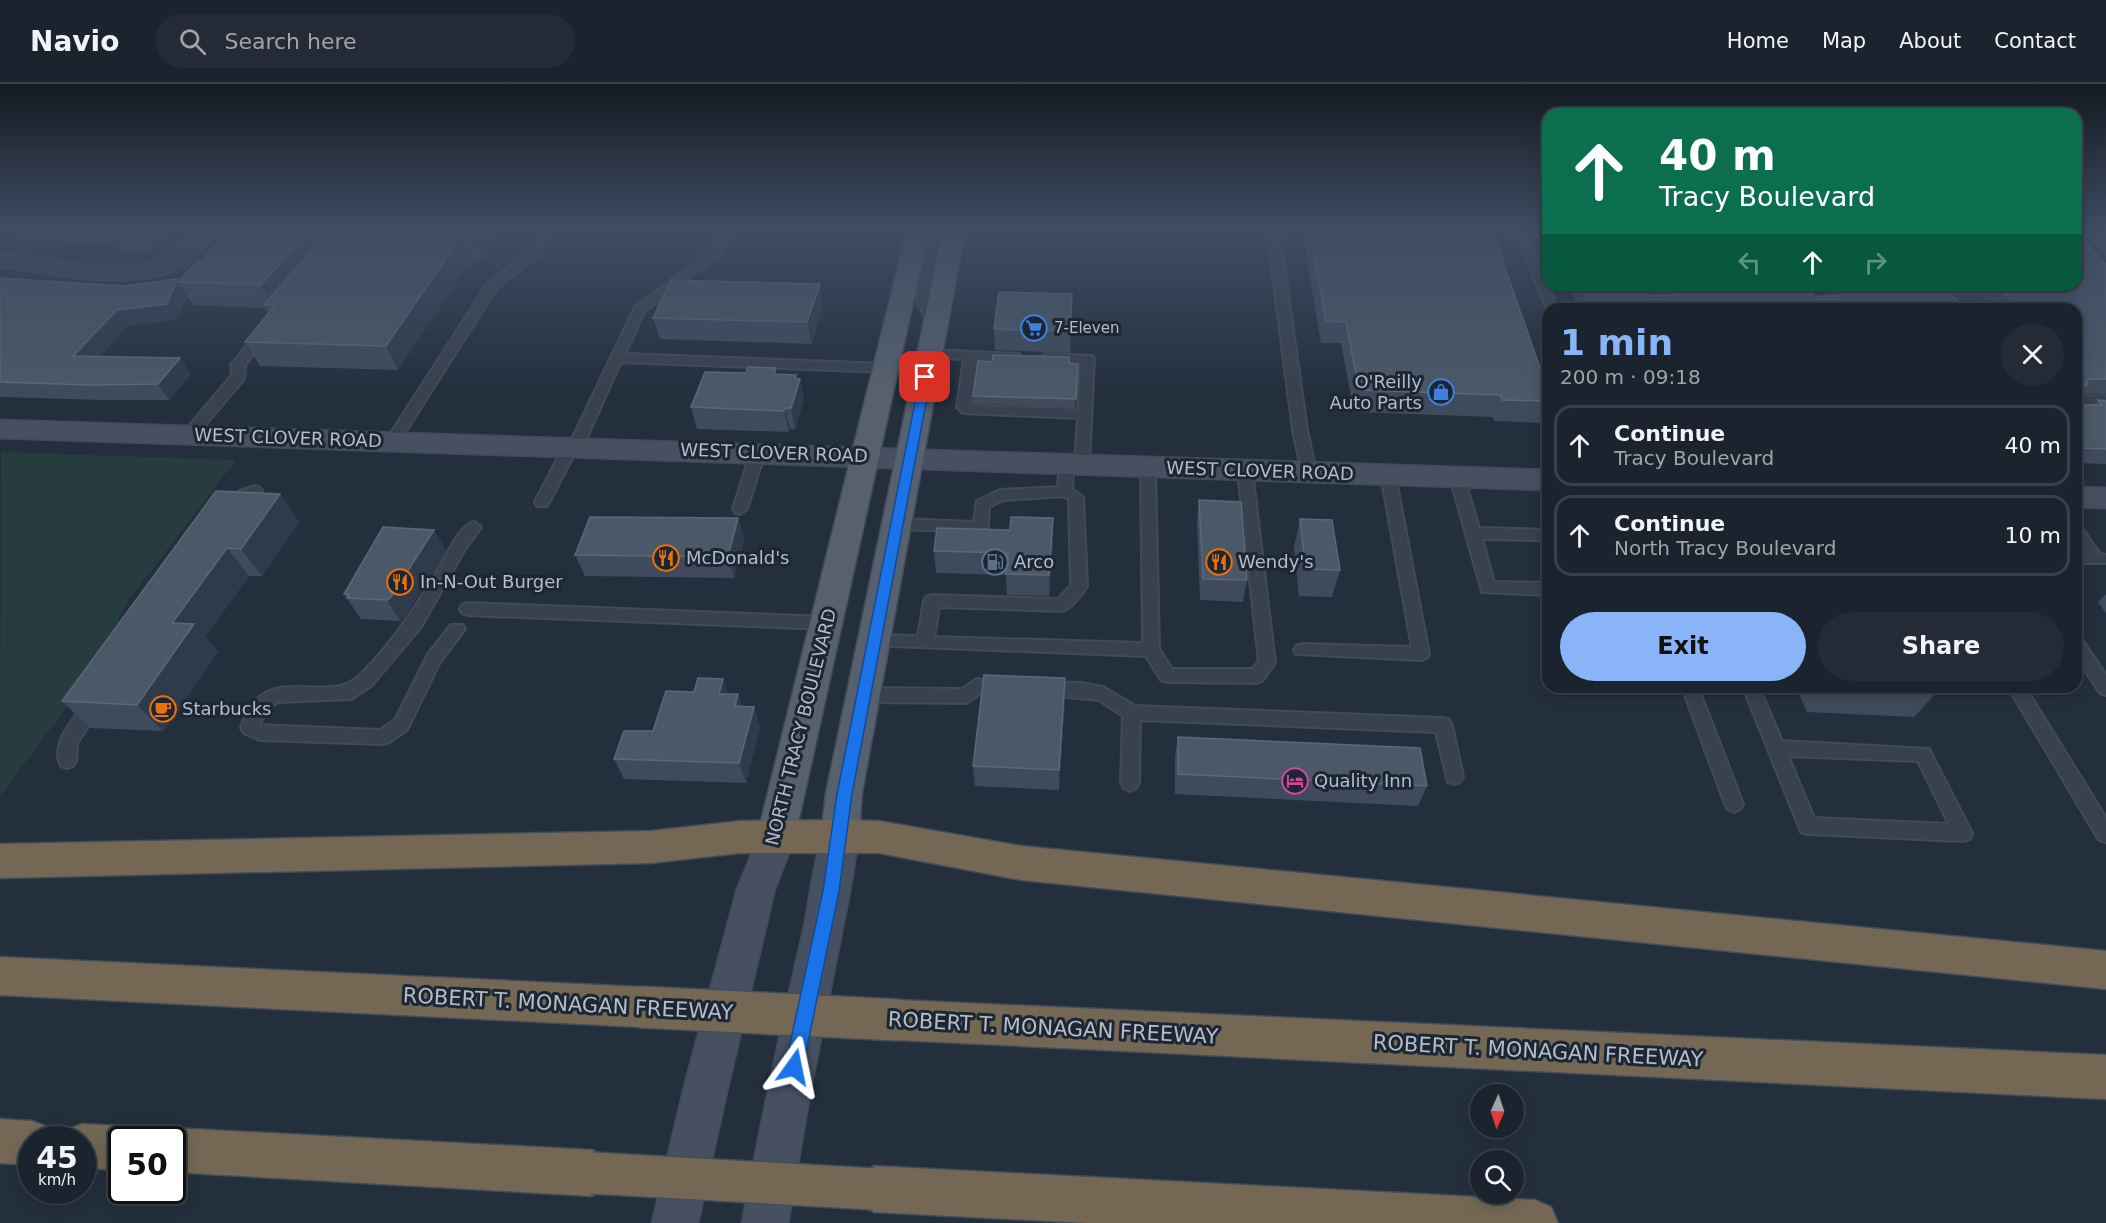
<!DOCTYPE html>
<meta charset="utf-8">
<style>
body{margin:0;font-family:"DejaVu Sans",sans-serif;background:#242b36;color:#f1f3f6;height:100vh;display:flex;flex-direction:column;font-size:22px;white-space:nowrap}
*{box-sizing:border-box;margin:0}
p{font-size:20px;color:#a0a4aa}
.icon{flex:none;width:33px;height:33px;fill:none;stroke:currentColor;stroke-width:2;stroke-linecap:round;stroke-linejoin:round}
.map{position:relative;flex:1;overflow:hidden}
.side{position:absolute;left:1542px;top:219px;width:540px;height:390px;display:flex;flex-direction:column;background:#1b232e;border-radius:18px;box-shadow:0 3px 15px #0003,0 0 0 2px #39404a}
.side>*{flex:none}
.hud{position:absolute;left:1542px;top:24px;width:540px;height:183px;border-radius:18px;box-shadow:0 3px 15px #0003,0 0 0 2px #39404a;background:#0b6e4f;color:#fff;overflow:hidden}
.needle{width:39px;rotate:183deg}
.fabs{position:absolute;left:1470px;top:1000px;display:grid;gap:12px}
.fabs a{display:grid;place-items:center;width:54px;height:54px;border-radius:50%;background:#1b232e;box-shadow:0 3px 15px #0003,0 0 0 2px #39404a;font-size:30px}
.speed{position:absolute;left:18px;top:1042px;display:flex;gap:12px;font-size:30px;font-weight:700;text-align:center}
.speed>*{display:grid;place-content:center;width:78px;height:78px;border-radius:50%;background:#1b232e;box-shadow:0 3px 15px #0003,0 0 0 2px #39404a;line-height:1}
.speed small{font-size:15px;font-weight:400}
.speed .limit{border:3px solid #111;border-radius:9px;background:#fff;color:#111}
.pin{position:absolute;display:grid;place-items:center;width:51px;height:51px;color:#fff;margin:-26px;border-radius:12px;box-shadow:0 3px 9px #0006}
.me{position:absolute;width:66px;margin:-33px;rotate:12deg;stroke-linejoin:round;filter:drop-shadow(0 0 4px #0008)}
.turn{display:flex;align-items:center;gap:21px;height:126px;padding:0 18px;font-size:27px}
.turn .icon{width:78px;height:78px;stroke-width:2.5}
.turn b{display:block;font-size:42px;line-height:51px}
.lanes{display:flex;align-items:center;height:57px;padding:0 18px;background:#0003;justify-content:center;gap:30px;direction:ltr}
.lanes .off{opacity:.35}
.round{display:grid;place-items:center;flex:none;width:63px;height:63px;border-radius:32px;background:#242b36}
.summary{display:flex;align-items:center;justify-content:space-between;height:102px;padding:0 18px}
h1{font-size:36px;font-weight:800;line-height:45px;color:#8ab4f8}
.action{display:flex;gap:12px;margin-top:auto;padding:12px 18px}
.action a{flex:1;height:69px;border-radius:36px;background:#8ab4f8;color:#111;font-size:24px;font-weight:800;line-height:69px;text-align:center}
.action a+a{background:#242b36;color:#f1f3f6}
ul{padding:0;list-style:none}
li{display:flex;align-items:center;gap:18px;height:81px;margin:0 12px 9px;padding:0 6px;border:3px solid #39404a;border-radius:18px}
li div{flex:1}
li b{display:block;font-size:22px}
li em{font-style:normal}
header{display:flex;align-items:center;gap:36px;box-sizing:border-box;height:84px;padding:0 30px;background:#1b232e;border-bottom:2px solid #39404a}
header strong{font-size:28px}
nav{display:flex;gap:33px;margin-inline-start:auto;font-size:21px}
.search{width:420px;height:54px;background:#242b36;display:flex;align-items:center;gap:15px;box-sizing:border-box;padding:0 21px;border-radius:33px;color:#a0a4aa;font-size:22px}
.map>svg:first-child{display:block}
.green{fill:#263c3f}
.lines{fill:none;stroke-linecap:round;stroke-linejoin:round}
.lane-casing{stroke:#414a57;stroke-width:4}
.street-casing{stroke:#414a57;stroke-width:3}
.secondary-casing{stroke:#414a57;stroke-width:3}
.primary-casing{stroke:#414a57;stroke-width:3}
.highway-casing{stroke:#434c59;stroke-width:3}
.lane{fill:#38414e;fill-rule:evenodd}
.street{fill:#38414e;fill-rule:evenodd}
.secondary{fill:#465061;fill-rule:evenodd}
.primary{fill:#56606e;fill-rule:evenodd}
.highway{fill:#746855;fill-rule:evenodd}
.highway-bridge-casing{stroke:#434c59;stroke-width:44;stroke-linecap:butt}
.highway-bridge{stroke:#746855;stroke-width:41}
.wall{fill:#3f4b5c}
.shaded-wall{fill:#2f3b4b}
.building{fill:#4b5868;stroke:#5c6777;stroke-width:1.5}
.route{fill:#1a73e8;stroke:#114b97;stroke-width:1.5}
.labels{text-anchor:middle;stroke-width:6;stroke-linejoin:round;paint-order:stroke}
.far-poi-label{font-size:15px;fill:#b4bcc9;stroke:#1d2633;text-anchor:start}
.poi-label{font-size:18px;fill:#b4bcc9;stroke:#1d2633;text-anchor:start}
.street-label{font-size:18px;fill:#b4bcc9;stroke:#1d2633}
.near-street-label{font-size:21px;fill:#b4bcc9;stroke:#1d2633}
</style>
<header>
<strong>Navio</strong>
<div class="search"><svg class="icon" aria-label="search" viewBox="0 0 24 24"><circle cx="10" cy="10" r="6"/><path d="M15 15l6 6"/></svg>Search here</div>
<nav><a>Home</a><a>Map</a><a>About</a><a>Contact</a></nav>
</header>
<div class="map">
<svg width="2106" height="1139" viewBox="0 0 2106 1139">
<rect width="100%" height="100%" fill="#242f3e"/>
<path class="green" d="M1 368 236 376 127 518 119 533 122 549 0 712Z"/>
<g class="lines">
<g class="lane-casing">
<path id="lane" d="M543 146H555L539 171 497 204 397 361H387L385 358 488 199 530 167Z
M721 146H733L718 172 644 228 625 270 886 280 893 284 886 288 621 278 582 364 575 369 547 422H537L535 418 563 364 570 359 635 223 709 168Z
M914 146C960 144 928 192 929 216 930 223 938 234 941 241L935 245 929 241 917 217 928 161 925 155Z
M1267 146H1279L1307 346 1316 389 1309 394 1302 389 1293 346Z
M1501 146H1514L1530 158 1558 225H1548V228L1521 162Z
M263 246 269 250 245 281 244 295 194 354H184L182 351 184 348 232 291 231 281 259 247Z
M930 266 1019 270 1020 273 1019 276 1014 277 977 276 971 322 1078 325 1081 279 1046 278 1040 274 1046 270 1093 272 1094 275 1089 379 1087 382 1082 384 1075 379 1078 334 963 329 957 323 964 275 925 273 924 270 925 267Z
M758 363 765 368 747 425 740 430 735 429 733 425 751 368Z
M1067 373 1074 378 1072 405 1083 413 1087 502C1082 511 1072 524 1062 527L939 523 934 553 1143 559 1141 384 1148 379 1155 384 1159 565 1172 585H1252L1259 578 1238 387 1245 382 1252 387 1275 579 1262 597 1256 599 1167 598 1161 596 1146 572 868 561 866 557 868 553 874 551 918 552 924 517 926 513 932 511 1058 515 1071 501 1069 415 1063 412 1003 416 989 423 988 443 981 448 897 445 890 440 897 435 974 438 977 417 1000 406 1058 403 1060 378Z
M1388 386 1395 391 1429 570 1427 574 1421 576 1296 570 1294 566 1296 562 1302 560 1412 563 1381 391Z
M1457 388 1464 393 1479 444 1548 446V456L1482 455 1494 498 1548 499V511L1482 508 1450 393Z
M255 402 260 404 262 407 260 410 250 413 239 428H229L227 424 240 407Z
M474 438 481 443 465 465 421 543 371 602 351 615 278 618 269 623 259 641 380 646 395 636 428 570 451 541H463L465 545 440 578 407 646 389 658 383 660 259 656 244 649 241 644C243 636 246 630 251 623 276 583 330 620 359 592 397 555 422 513 448 468 454 458 462 441 474 438Z
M2076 442 2081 443 2099 469 2106 471V479H2076V469H2083L2076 459Z
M468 519 827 533 833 535 835 539 833 543 827 545 468 531 462 529 460 525 462 521Z
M2076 554 2082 556 2106 591V611L2100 609 2076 573Z
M977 595 1010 598 1012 603 1010 608 981 609 966 619 863 618 857 616 855 611 857 606 863 604 962 605Z
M1044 598 1081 599 1103 603 1135 622 1443 634 1449 636 1452 641 1463 693 1460 698 1454 700 1448 698 1436 648 1140 636 1139 699 1136 704 1130 707 1124 704 1121 699 1123 632 1099 616 1038 610 1036 605 1038 600Z
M1682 603H1698L1743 720 1740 725 1734 728 1728 725 1725 720Z
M1743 603H1759L1782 657 1929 665 1972 749 1970 755 1963 757 1808 750 1801 748ZM1788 672 1918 677 1949 740 1814 734Z
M2008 603H2025L2106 734V758L2099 756Z
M95 612 101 614 104 619 77 659 76 677 73 682 67 684 61 682C49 659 76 632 89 614Z"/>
</g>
<g class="street-casing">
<path id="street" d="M194 146H218C208 162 188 182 170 188 117 206 54 189 0 183V169C42 174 115 190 154 177 170 172 182 157 194 146Z
M1632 201H1656L1668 225H1644Z
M1945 201H1970L1989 225H1964Z
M2076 312H2106V330L2076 328Z"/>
</g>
<g class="secondary-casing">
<path id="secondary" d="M0 336 1548 386V406L0 354Z
M2076 403 2106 404V424L2076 423Z
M840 736 853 741 859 752 850 807 811 1005 788 1139H742C760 1041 781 944 803 847 810 817 814 767 827 741Z
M776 737 789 742 795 753 775 805 728 1003 698 1139H652L684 1003 737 805 763 742Z"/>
</g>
<g class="primary-casing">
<path id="primary" d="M907 146H929L795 753 789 764 776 769 763 764 757 753Z
M943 146H965L862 709 859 752 853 763 840 768 827 763 821 752 826 709Z"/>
</g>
<g class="highway-casing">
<path id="highway" d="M840 736 879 737 1021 762 2106 867V905L1021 796 879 769H740L651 779 0 794V760L651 747 740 737Z
M0 873 641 903 656 909 662 923 656 937 641 943 0 911Z
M898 916 2106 971V1015L898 956 883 950 877 936 883 922Z
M0 1035 32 1037 48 1043 53 1056H32V1081L0 1079Z
M82 1040 122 1042 138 1048 141 1056H122V1086L82 1084V1056H62L66 1046Z
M172 1044 592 1066 608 1073 615 1089 608 1105 592 1112 172 1088V1056H154L156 1050Z
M874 1082 1535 1116 1551 1123 1558 1139H1088L874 1128 858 1121 851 1105 858 1089Z"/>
</g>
<use href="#lane" class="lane"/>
<use href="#street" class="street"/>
<use href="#secondary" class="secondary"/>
<use href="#primary" class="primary"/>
<use href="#highway" class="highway"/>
<g class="highway-bridge-casing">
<path id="highway-bridge" d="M641 923 898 936
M592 1089 874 1105"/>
</g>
<use href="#highway-bridge" class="highway-bridge"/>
</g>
<path class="wall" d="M0 146H172L153 165H119L116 159 113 161 26 155 22 151 0 150Z
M503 146 482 177H471L398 286 260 282 245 258 269 230 265 224 193 221 187 212 178 235 128 242 99 273 191 290 169 316H102L0 313V194L124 202 178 197Z
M1302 146H1492L1548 307V326L1543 339 1494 337 1493 333 1354 328 1341 259H1321Z
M2076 146H2106V172L2085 151V159L2106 180V310H2079L2076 314V225H1997L1989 216H1985L1972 201H2076Z
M1569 201H1643L1648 212 1663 211 1657 201H1807L1814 212H1826L1819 201H1963L1954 214 1963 225H1579Z
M823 221 812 260 660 255 653 234Z
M1072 231 1070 269 995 266 994 245Z
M1078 280 1075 323 974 320 973 312Z
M777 290 796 291V294L800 295 804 316 795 345H790L789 348 697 345 691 323Z
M2098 316 2106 317V380L2076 379V321H2094Z
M280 410 299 438 262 492H249L205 553 218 568 163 647 90 644 62 617Z
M1199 416 1247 496 1243 518 1200 516 1197 438Z
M738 434 744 456 734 494 585 492 575 471Z
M1300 435 1340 486 1332 513 1299 512 1294 463Z
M434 446 446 467 404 534 400 537 361 535 344 510Z
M1053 456 1049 512 1007 511 1006 491 936 489 934 467Z
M2106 510V529L2098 518Z
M1065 594V615L1059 706 975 702 973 682Z
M723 595 728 610 742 623H754L760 644 746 699 624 695 614 675 653 647 694 608Z
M1796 603H1937L1939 606 1914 633 1807 628Z
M1178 653 1427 702 1418 722 1175 710V673Z"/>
<path class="shaded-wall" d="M106 146H131L110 151 116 159 113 161 104 148Z
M149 146H172L153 165 144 151Z
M310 146H342L275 221H273L261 201Z
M478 146H503L482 177 472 154Z
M461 153 471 177 398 286 386 262Z
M177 195 187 212 178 235 128 242 85 288 73 272 117 226Z
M820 200 823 221 812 260 807 238Z
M1072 210V231L1070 269V247Z
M180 274 191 290 169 316 158 300Z
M796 291 798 301 800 295 804 316 795 345 791 324Z
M785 324 790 345 789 348 784 327Z
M280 410 299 438 262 492 241 465Z
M738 434 744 456 734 494 728 473Z
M1053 434V456L1049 512V491Z
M434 446 446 467 404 534 400 537 387 516Z
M227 464 249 492 205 553 218 568 163 647 137 621 172 539Z
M1065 594V615L1059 706V686Z
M723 595 730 616 719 610Z
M738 610 745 631 735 622Z
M754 623 760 644 746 699 739 679Z"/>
<path class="building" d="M75 146H106L104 148Z
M115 146H149L144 151H110Z
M228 146H310L261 201 178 198 198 177H201Z
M329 146H478L472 154 461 153 386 262 245 258 275 221H264Z
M1310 146H1492L1548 307V317L1502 316 1501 311 1359 306 1346 238 1326 237Z
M2076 146H2085V159L2106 180V295H2088L2086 302 2076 291V225H2019L1999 202 1994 201H2076Z
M0 194 124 202 177 195 167 220 117 226 73 272 180 274 158 300 90 301 0 298Z
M671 196 820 200 807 238 653 234Z
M1580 201H1643L1648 212 1677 211 1671 201H1807L1814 212H1842V209L1837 201H1943L1963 225H1591Z
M999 208 1072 210 1070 247 994 245Z
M993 271 1069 273V279L1078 280 1076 315 973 312 978 277 992 278Z
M748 283 776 284 774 290 796 291 795 294 800 295 791 324H785L784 327 691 323 705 288 746 289Z
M2098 316 2106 317V365L2076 364V321H2102Z
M216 407 280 410 241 465 227 464 172 539 194 540 137 621 62 617Z
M1199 416 1241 418 1247 496 1203 495Z
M590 433 738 434 728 473 575 471Z
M1011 433 1053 434 1049 491 1006 490 1008 469 934 467 937 444 1010 446Z
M1300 435 1332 436 1340 486 1306 485Z
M383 443 434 446 391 513 387 516 347 514 349 510H344Z
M984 591 1065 594 1059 686 973 682Z
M698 594 723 595 719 610H738L735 622 754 623 739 679 614 675 624 647H653L666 607 694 608Z
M1868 603H1937L1939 606Z
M1178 653 1420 664 1427 702 1178 690Z"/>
<linearGradient id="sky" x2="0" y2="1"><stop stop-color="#141a22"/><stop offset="0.48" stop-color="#3f4d63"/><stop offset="1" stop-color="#3f4d63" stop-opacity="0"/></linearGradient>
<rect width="2106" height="305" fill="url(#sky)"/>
<path class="route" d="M925 290 931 293 852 710 839 807 803 983 800 989 794 991 788 989 785 983 823 807 837 710 920 293Z"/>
<defs>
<g id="supermarket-ring" transform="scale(1.35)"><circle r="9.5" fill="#1d2633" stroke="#3f7fe0" stroke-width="1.5"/><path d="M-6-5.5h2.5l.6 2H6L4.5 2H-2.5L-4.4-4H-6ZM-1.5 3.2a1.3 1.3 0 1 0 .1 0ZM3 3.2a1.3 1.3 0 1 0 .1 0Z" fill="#3f7fe0"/></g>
<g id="shop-ring" transform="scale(1.35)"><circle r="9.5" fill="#1d2633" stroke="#3f7fe0" stroke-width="1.5"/><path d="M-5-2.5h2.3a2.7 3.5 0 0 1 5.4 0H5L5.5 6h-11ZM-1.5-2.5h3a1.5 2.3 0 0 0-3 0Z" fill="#3f7fe0"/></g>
<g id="restaurant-ring" transform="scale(1.35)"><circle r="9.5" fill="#1d2633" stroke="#e8710a" stroke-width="1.5"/><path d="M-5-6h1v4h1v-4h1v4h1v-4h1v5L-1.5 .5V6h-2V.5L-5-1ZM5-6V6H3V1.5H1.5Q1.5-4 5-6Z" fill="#e8710a"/></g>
<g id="fuel-ring" transform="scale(1.35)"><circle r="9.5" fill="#1d2633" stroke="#5c6f8a" stroke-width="1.5"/><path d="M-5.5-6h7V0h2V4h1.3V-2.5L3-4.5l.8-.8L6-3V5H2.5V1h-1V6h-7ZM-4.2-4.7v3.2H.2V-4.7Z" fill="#5c6f8a"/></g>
<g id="cafe-ring" transform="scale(1.35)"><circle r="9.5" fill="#1d2633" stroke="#e8710a" stroke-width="1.5"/><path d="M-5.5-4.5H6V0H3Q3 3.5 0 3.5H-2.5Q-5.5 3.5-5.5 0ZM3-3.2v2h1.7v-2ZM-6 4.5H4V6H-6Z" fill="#e8710a"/></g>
<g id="hotel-ring" transform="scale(1.35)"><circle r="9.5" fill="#1d2633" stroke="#d1479c" stroke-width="1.5"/><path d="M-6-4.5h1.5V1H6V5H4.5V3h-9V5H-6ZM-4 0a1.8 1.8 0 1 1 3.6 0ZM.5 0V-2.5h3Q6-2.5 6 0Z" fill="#d1479c"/></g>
</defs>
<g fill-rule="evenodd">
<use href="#supermarket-ring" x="1034" y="244"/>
<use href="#shop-ring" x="1441" y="308"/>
<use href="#restaurant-ring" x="666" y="474"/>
<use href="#fuel-ring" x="995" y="478"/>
<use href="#restaurant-ring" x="1219" y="478"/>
<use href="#restaurant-ring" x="400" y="498"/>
<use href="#cafe-ring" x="163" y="625"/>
<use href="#hotel-ring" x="1295" y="697"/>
</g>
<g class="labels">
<g class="far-poi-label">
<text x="1054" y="249">7-Eleven</text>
</g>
<g class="poi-label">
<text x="1422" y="304" text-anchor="end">O'Reilly<tspan x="1422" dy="21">Auto Parts</tspan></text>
<text x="686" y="480">McDonald's</text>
<text x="1014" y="484">Arco</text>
<text x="1238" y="484">Wendy's</text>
<text x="420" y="504">In-N-Out Burger</text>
<text x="182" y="631">Starbucks</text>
<text x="1314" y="703">Quality Inn</text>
</g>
<g class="street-label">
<text transform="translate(288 354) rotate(2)" y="6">WEST CLOVER ROAD</text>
<text transform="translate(774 369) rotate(2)" y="6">WEST CLOVER ROAD</text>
<text transform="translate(1260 387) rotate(2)" y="6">WEST CLOVER ROAD</text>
<text transform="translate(801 643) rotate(-76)" y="6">NORTH TRACY BOULEVARD</text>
</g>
<g class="near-street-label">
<text transform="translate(568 920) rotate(3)" y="7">ROBERT T. MONAGAN FREEWAY</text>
<text transform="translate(1053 944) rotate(3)" y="7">ROBERT T. MONAGAN FREEWAY</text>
<text transform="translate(1538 967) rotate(3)" y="7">ROBERT T. MONAGAN FREEWAY</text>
</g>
</g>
</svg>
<div class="fabs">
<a><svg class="needle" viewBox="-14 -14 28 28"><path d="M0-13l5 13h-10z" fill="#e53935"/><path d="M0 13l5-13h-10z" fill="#a0a4aa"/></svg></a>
<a><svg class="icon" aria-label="search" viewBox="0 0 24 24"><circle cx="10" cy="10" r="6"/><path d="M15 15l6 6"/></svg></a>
</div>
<div class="speed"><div>45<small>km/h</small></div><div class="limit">50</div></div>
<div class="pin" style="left:925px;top:293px;background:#d93025"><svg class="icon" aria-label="arrive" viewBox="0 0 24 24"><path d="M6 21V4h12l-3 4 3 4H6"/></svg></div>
<svg class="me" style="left:794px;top:983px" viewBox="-20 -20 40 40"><path d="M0-17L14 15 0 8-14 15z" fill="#1a73e8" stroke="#fff" stroke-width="4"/></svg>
<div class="hud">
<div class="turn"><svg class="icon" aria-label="ahead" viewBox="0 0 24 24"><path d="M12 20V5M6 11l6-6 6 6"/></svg><div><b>40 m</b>Tracy Boulevard</div></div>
<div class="lanes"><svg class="icon off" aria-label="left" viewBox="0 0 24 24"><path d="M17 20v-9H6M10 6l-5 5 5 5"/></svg><svg class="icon" aria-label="ahead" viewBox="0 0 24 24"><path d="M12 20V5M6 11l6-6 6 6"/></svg><svg class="icon off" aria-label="right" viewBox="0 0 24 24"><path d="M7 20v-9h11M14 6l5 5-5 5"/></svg></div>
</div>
<section class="side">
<div class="summary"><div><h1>1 min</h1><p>200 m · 09:18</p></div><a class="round"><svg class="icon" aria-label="close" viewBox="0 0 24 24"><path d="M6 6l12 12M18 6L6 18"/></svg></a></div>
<ul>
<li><svg class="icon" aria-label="ahead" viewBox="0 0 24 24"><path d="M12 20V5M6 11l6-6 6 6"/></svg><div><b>Continue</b><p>Tracy Boulevard</p></div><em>40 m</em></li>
<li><svg class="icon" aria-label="ahead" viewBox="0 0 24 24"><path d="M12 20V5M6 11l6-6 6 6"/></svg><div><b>Continue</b><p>North Tracy Boulevard</p></div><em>10 m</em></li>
</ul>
<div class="action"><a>Exit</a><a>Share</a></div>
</section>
</div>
